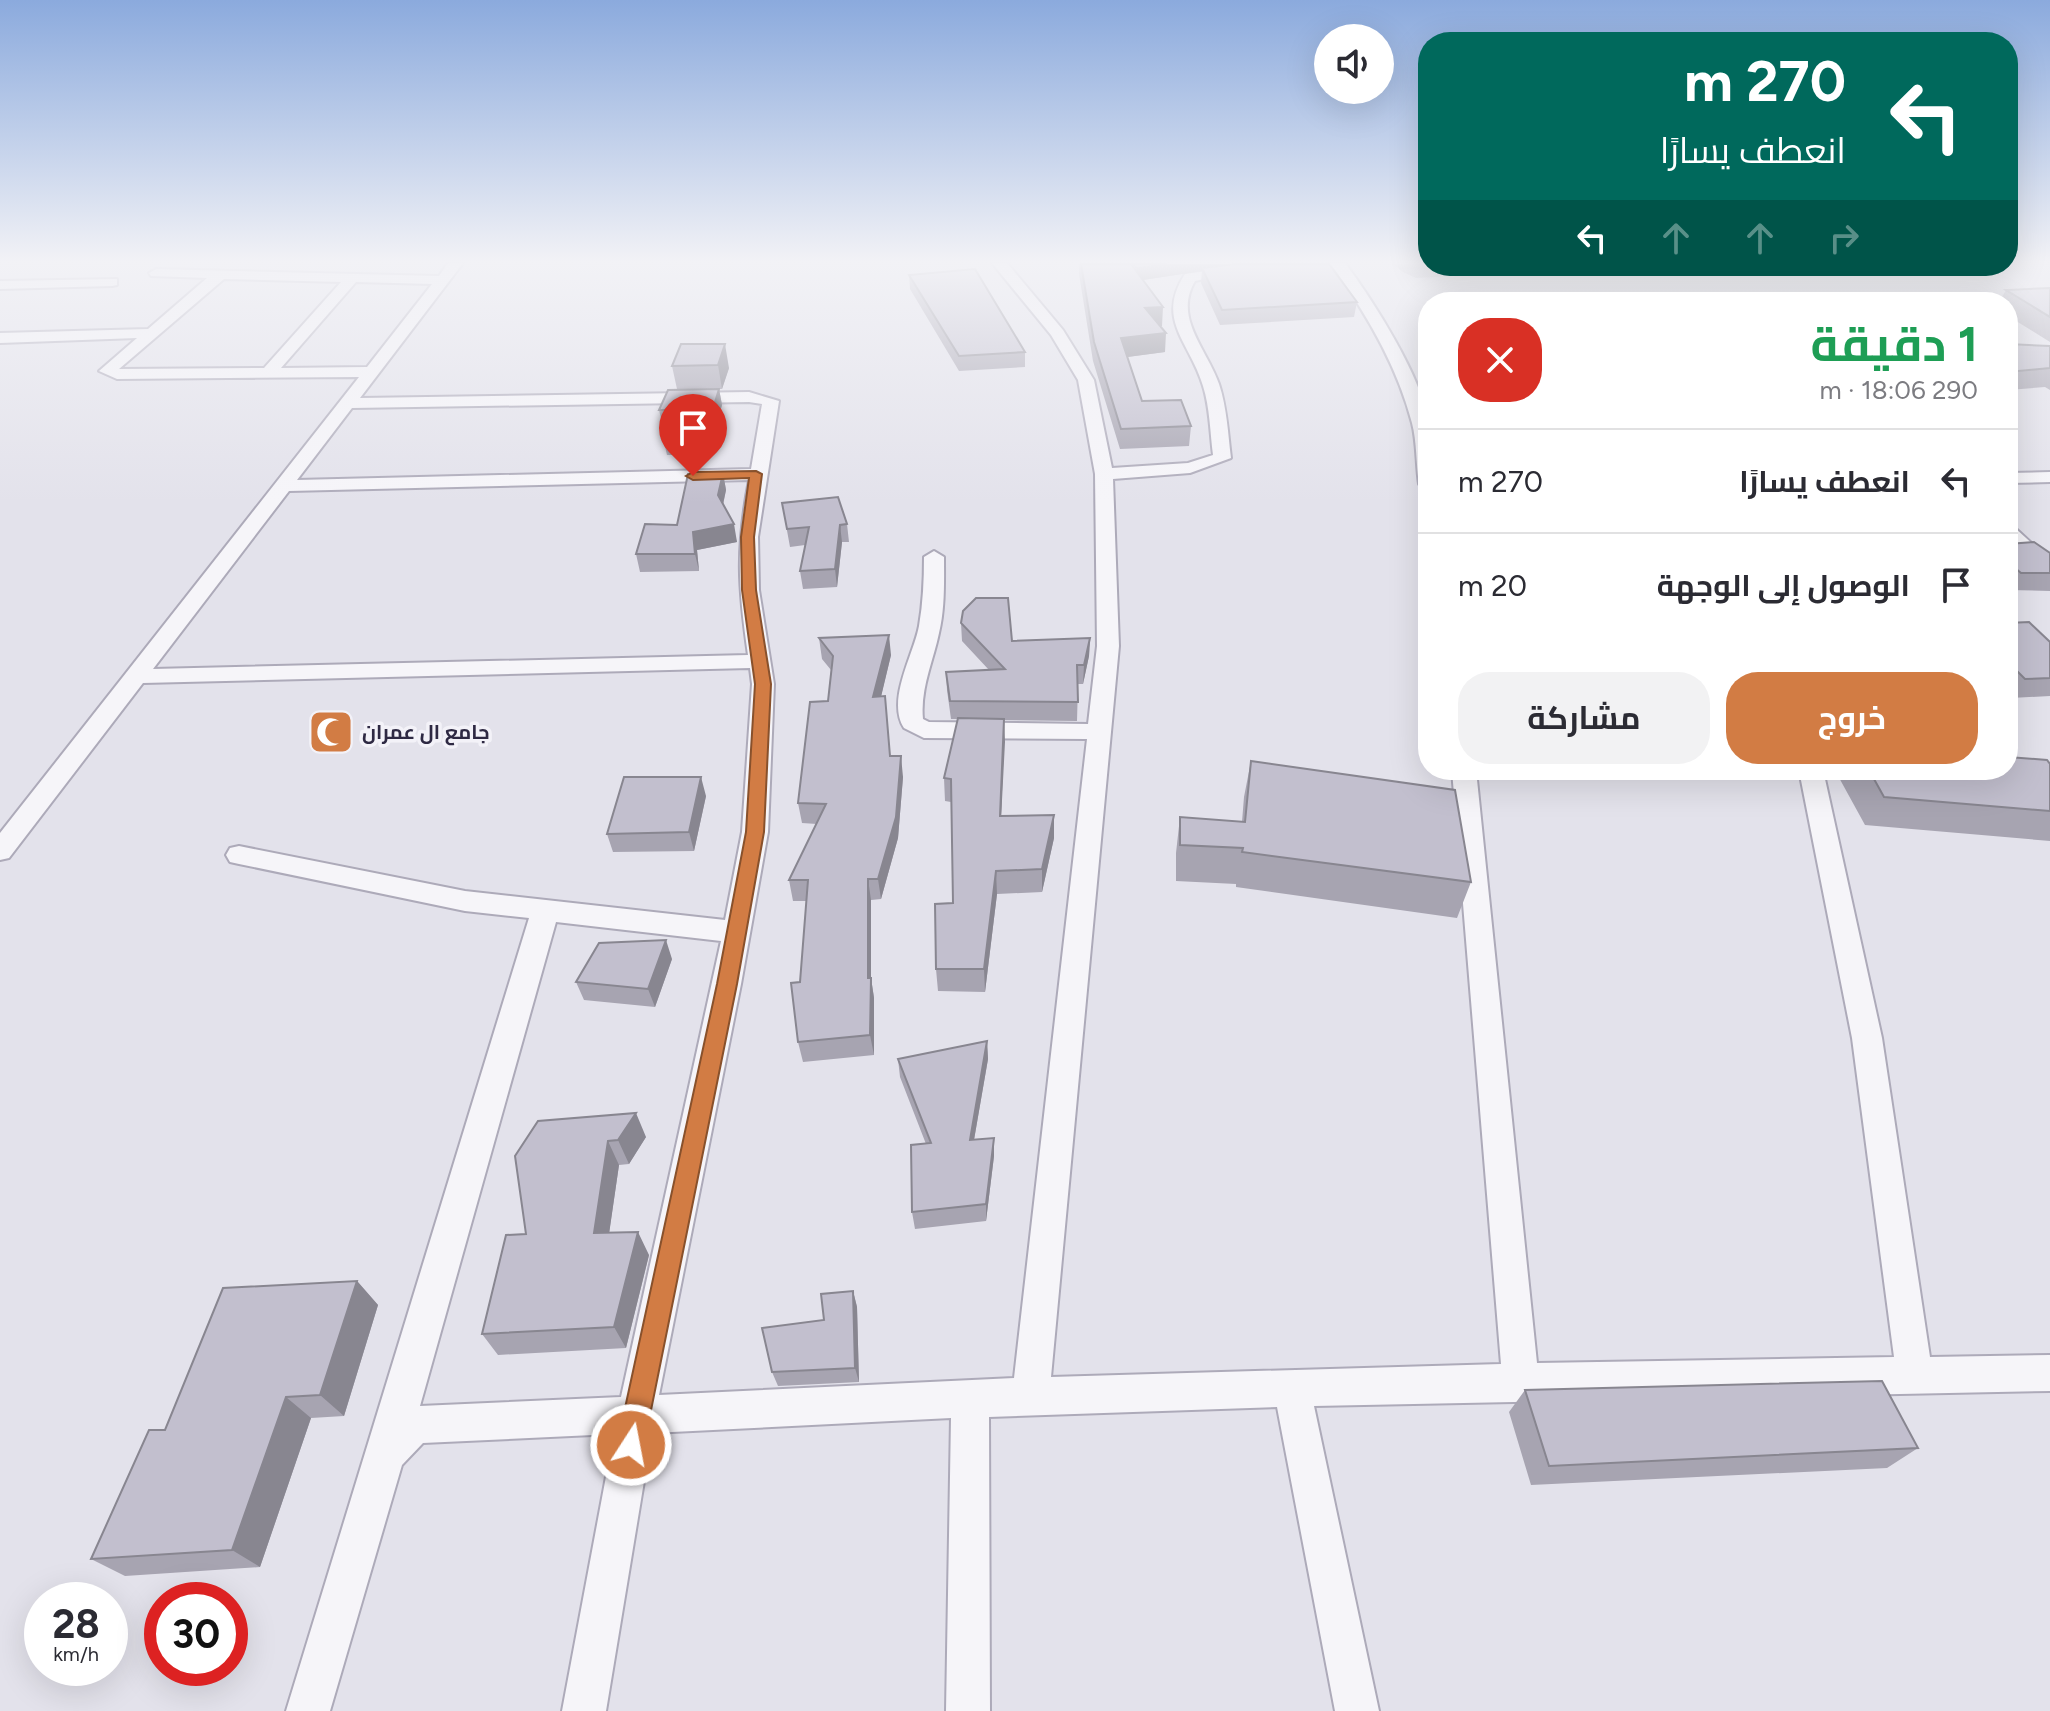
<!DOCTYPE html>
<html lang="ar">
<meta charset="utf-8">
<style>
body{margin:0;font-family:Figtree,Cairo,sans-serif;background:#f2f2f3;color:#2b2b33;direction:rtl;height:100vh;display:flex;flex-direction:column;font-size:30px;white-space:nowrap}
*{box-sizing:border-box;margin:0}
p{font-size:26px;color:#7c7c81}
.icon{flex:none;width:44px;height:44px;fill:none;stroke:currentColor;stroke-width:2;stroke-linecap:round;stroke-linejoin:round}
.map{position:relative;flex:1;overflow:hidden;direction:ltr}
.details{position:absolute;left:1418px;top:292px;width:600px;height:488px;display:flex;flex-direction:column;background:#fff;border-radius:32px;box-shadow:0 8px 32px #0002;direction:rtl}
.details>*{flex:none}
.top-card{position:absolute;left:1418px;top:32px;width:600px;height:244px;border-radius:32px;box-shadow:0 8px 32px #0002;direction:rtl;background:#00695c;color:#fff;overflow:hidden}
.controls{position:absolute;left:1314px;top:24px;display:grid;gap:16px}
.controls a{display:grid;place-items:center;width:80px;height:80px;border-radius:50%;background:#fff;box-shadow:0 8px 32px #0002;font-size:40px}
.speed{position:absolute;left:24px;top:1582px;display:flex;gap:16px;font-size:40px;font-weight:700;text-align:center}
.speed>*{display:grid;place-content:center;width:104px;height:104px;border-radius:50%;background:#fff;box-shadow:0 8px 32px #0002;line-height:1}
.speed small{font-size:20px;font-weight:400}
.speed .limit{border:12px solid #d22;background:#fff;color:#111}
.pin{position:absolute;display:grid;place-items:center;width:68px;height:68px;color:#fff;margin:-82px -34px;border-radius:50% 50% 50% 0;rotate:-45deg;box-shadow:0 0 8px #0007}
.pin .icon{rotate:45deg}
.me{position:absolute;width:88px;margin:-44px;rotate:11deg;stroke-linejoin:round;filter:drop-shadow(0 0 6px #0008)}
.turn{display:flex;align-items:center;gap:28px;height:168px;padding:0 40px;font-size:36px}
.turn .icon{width:104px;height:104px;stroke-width:2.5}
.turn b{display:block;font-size:56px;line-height:68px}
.lanes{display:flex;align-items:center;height:76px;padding:0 40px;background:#0003;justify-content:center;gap:40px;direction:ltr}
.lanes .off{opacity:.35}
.round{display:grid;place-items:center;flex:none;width:84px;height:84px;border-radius:32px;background:#f2f2f3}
.summary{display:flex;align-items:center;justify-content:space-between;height:136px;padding:0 40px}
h1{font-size:48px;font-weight:700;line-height:60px;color:#1e9e55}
.primary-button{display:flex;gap:16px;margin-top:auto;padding:16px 40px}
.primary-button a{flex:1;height:92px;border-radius:32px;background:#d27c44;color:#fff;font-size:32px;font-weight:700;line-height:92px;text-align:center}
.primary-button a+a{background:#f2f2f3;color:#2b2b33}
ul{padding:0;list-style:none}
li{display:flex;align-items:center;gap:24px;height:104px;padding:0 40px;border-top:2px solid #e1e1e2}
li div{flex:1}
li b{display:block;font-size:30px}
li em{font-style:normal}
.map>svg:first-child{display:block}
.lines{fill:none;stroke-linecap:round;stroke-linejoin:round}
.minor-casing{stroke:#adaab9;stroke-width:4}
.minor{fill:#f6f5f9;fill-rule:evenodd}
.wall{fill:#a7a4b1}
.shaded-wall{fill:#888690}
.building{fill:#c2bfce;stroke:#888690;stroke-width:2}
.route{fill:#d27c44;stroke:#88512c;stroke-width:2}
.labels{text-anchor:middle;stroke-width:7;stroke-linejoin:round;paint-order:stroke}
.poi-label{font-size:20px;font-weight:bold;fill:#2e2943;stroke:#f3f2f8;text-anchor:start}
</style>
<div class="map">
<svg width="2050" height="1711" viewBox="0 0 2050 1711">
<rect width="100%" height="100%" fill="#e3e2eb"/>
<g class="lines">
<g class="minor-casing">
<path id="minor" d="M448 263H463L360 398 749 392 779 401 758 537 759 590 774 684 768 832 741 984 659 1395 1014 1378 1087 739 924 738 904 728C886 700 914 654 919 626 923 603 924 580 924 557L934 551 944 557C944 582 945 608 939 633 933 662 920 689 923 719L929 722 1088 724 1097 646 1095 474 1078 380 1051 335 992 263H1007L1063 330 1094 380 1112 468 1188 463 1213 455C1210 432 1210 408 1203 386 1190 342 1155 320 1185 274L1236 267 1243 271 1195 281C1173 318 1207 349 1219 384 1227 408 1228 434 1231 458L1190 473 1113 479 1119 646 1051 1377 1501 1364 1452 770H1476L1537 1363 1894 1357 1852 1038 1799 770H1823L1882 1038 1930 1357 2050 1355V1391L1314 1406 1379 1711H1335L1277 1407 989 1417 990 1711H946L951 1418 652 1433 606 1711H562L614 1434 423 1443 402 1465 330 1711H286L529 918 465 911 239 864 230 862 226 855 230 848 239 846 465 891 725 920 742 832 752 684 750 668 143 683 9 858 0 860V833L359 377 117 379 99 371 137 338 0 343V333L148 329 207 278 151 276 149 273 156 269 439 276ZM224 279 341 282 264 368 119 369ZM356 282 432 284 367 367 281 368ZM749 402 762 404 751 469 297 480 352 408ZM749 480C736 548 738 586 748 655L153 669 289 491ZM556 922 721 941 621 1397 420 1406Z
M1330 263H1345C1372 299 1422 377 1428 421 1431 443 1428 467 1428 490L1419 484C1416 464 1417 442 1412 423 1397 365 1365 311 1330 263Z
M117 279V285L112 286 0 289V281Z
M2050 472V482L2008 483V473Z
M2008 526 2015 528 2050 560V577L2043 575 2008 543Z"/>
</g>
<use href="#minor" class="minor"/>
</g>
<path class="wall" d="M1079 264H1329L1357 302 1354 317 1220 325 1201 283 1202 271 1143 280 1162 326H1160L1165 352 1127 357 1142 401 1191 426 1189 446 1120 449 1093 361 1079 274Z
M1393 264H1428V266H1624L1416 278 1403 272Z
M909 275 1025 352V367L959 371 910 289Z
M2050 288V342L2008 316V302H1999L2006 290Z
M681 344 729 368 722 389H719L722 405 707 455H667L663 438 674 427H663L659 410 677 389 672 366Z
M2008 344 2050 346V390L2045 387 2008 390Z
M723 473 726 490 723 505 737 542 697 550 699 571 640 572 636 554 677 525Z
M782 503 847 524 849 542H842L837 587 803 589 800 571 805 545 790 547Z
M2008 544 2050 553V591L2008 590Z
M961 623 1012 641 1090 638 1089 656 1083 684H1078L1077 721 1004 720 1001 816 1054 815V838L1042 892 997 894 985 992 938 991 936 969 953 903 951 802 945 801 944 778 958 719H951L947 690 946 672 989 670 962 641Z
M2008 623 2050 642V696L2011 698 2008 695Z
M819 638 891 655 881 696 890 756 903 777 898 838 881 899 871 900V978L874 998V1055L803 1062 798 1042 800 982 807 901H793L789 880 817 824 802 823 798 803 828 701 831 670 822 659Z
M1251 761 1471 882 1457 918 1236 887V884L1176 881V853L1180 817 1242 822 1244 797Z
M2050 764V841L1865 825 1837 774 1839 770H2008Z
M706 796 694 851 613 852 607 834Z
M672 959 655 1007 584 1000 576 982Z
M987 1041 988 1059 974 1140 994 1138V1156L986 1221 915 1229 912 1212 926 1144 900 1077 898 1059Z
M538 1121 646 1137 629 1164 619 1165 609 1233 649 1255 626 1348 498 1355 482 1334 526 1234Z
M357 1281 378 1305 344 1416 311 1418 260 1567 125 1576 91 1559 165 1430Z
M853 1291 857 1307 859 1382 778 1386 772 1372Z
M1525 1390 1918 1448 1887 1468 1531 1485 1509 1412Z"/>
<path class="shaded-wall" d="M1167 264H1252L1202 268V271L1136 281 1137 268Z
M1163 307 1162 326 1144 327 1145 308Z
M1166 333 1165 352 1120 358 1121 338Z
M725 344 729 368 722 389 718 365Z
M719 389 722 405 707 455 704 438Z
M723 473 726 490 721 513 718 495Z
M734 524 737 542 697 550 699 571 695 554 693 532Z
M840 525 842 542 837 587 835 569Z
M889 635 891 655 876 718 873 697Z
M1090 638 1089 656 1083 684 1084 665Z
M1004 719 1005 742 1000 839V816Z
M901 756 903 777 898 838 881 899 878 879Z
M701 777 706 796 694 851 689 832Z
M1054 815V838L1042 892V869Z
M996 871 997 894 985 992 984 969Z
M868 879 871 900V979V978L874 998V1055L870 1035 868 978Z
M666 940 672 959 655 1007 648 989Z
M987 1041 988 1059 971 1157 970 1140Z
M636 1113 646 1137 629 1164 618 1140Z
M994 1138V1156L986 1221V1204Z
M608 1141 619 1165 606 1255 594 1233Z
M638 1232 649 1255 626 1348 614 1327Z
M357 1281 378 1305 344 1416 320 1395Z
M853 1291 857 1307 859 1382 855 1368Z
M286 1397 311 1418 260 1567 232 1550Z"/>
<path class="building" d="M1081 264H1131L1163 307 1145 308 1166 333 1121 338 1142 401 1181 400 1191 426 1121 429 1094 342Z
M1132 264H1167L1137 268Z
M1236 264H1329L1357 302 1222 310 1202 268Z
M975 269 1025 352 959 356 909 275Z
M2050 288V317L2006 290Z
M681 344H725L718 365 672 366Z
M2008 344 2050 346V368L2008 372Z
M719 389 704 438H663L691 410H659L668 390Z
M723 473 718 495 734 524 693 532 695 554H636L645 524 677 525 688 474Z
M838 497 847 524 840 525 835 569 800 571 809 527 787 529 782 503Z
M2034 542 2050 553V573H2021L2008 562V544Z
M976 598H1008L1012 641 1090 638 1084 665H1077L1078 702 950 701 946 672 1005 669 961 623 963 611Z
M2029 622 2050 642V678L2025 679 2008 662V623Z
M889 635 873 697 885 696 890 756H901L896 817 878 879H868V978H871L870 1035 798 1042 791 983 800 982 808 880H789L826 804 798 803 810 702 828 701 833 656 819 638Z
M958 718 1004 719 1000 816 1054 815 1042 869 996 871 984 969H936L935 904 953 903 951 779 944 778Z
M2008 757 2047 760 2050 764V811L1884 797 1869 770H2008Z
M1251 761 1455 790 1471 882 1242 852 1243 848 1180 845V817L1245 822Z
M624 777H701L689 832 607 834Z
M666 940 648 989 576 982 599 943Z
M987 1041 970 1140 994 1138 986 1204 912 1212 911 1145 931 1143 898 1059Z
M636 1113 618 1140 608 1141 594 1233 638 1232 614 1327 482 1334 506 1235 526 1234 515 1156 538 1121Z
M357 1281 320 1395 286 1397 232 1550 91 1559 149 1430H165L223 1288Z
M853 1291 855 1368 772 1372 762 1328 824 1320 821 1294Z
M1882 1381 1918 1448 1549 1466 1525 1390Z"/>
<linearGradient id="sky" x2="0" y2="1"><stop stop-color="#8baadd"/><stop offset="0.52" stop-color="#f2f2f6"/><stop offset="1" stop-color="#f2f2f6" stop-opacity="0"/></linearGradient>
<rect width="2050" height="503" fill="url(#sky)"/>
<path class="route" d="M756 471 762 474 754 537 756 590 771 684 764 832 737 984 644 1445 640 1454 631 1458 621 1454 617 1445 717 984 746 832 755 684 742 590 741 537 749 478 693 480 686 476 693 472Z"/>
<defs>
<g id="mosque-square" transform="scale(2.3)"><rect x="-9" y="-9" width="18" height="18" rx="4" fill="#d27c44" stroke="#f3f2f8"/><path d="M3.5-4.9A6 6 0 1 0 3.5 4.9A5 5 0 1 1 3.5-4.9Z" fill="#fff"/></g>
</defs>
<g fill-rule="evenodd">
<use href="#mosque-square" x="331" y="732"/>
</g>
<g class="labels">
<g class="poi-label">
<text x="362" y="739">جامع ال عمران</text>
</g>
</g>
</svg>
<div class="controls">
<a><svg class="icon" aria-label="sound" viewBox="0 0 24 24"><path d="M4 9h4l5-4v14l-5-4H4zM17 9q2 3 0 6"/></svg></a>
</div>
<div class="speed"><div>28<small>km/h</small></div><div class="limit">30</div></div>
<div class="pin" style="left:693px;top:476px;background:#d93025"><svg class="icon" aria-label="arrive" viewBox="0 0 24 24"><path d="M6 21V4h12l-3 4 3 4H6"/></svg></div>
<svg class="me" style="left:631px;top:1445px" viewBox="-20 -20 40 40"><circle r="17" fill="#d27c44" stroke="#fff" stroke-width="3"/><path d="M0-11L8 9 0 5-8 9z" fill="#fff"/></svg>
<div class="top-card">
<div class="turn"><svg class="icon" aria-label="left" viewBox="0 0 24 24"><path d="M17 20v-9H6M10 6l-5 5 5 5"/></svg><div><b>270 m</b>انعطف يسارًا</div></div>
<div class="lanes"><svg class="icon" aria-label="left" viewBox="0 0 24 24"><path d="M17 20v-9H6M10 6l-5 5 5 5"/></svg><svg class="icon off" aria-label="ahead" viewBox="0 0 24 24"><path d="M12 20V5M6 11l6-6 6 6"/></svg><svg class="icon off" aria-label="ahead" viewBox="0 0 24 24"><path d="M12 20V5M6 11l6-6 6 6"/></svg><svg class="icon off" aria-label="right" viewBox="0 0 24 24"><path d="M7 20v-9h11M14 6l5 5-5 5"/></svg></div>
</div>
<section class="details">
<div class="summary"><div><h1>1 دقيقة</h1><p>290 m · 18:06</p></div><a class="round" style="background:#d93025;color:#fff"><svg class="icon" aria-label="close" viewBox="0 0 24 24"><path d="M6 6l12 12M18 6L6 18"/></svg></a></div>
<ul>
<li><svg class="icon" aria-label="left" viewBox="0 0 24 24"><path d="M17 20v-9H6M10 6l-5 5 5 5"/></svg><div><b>انعطف يسارًا</b></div><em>270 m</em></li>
<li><svg class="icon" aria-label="arrive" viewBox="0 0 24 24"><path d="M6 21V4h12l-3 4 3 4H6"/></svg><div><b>الوصول إلى الوجهة</b></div><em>20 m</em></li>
</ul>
<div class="primary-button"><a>خروج</a><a>مشاركة</a></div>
</section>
</div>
